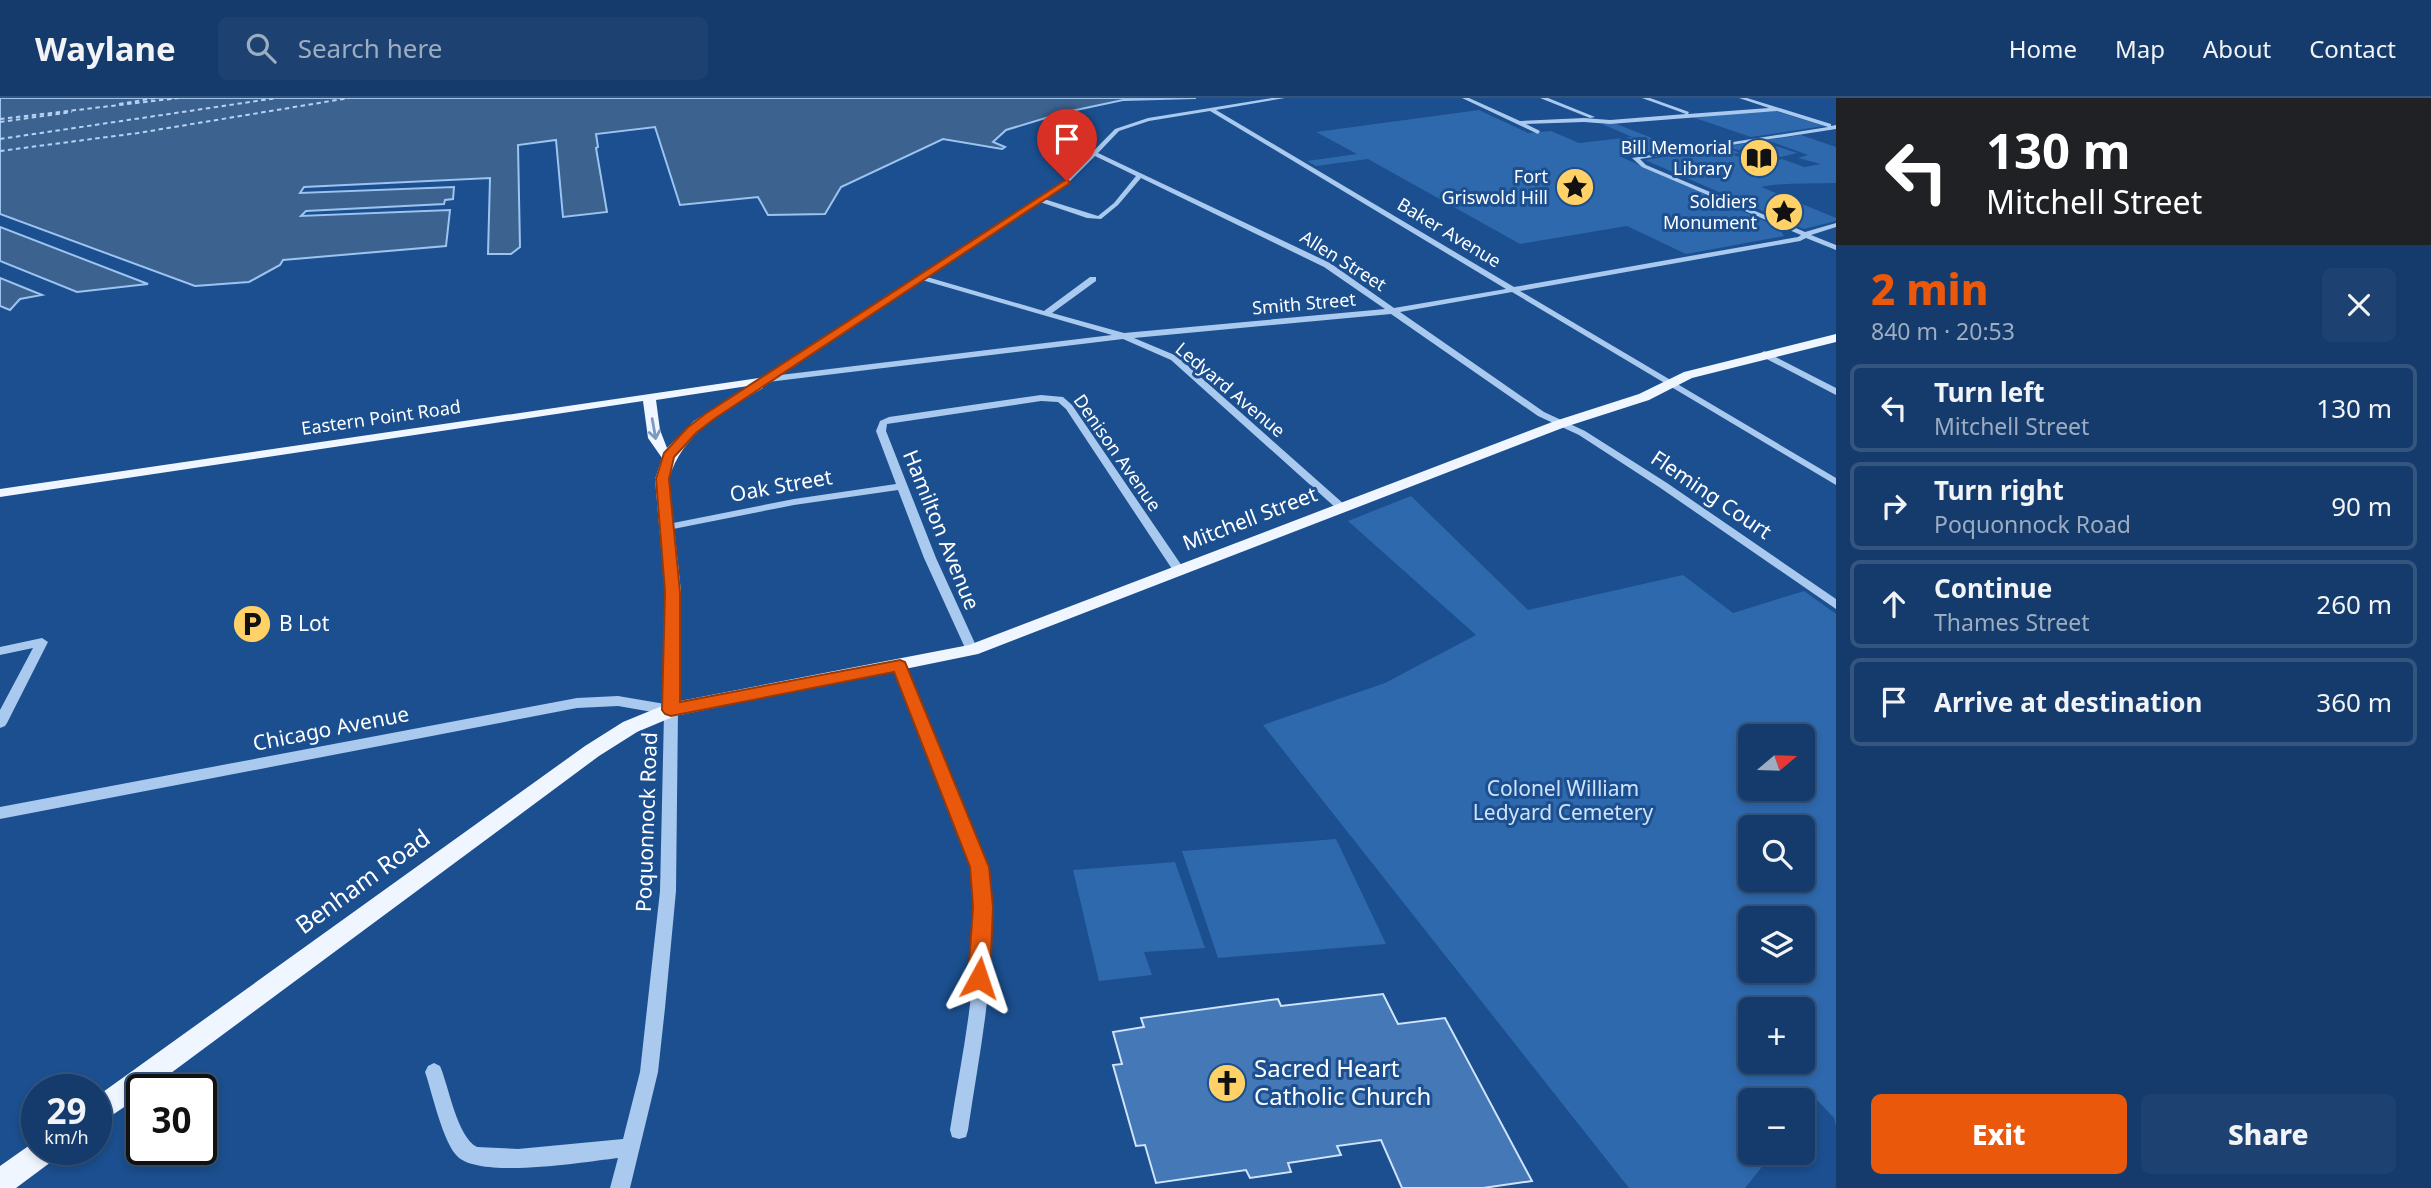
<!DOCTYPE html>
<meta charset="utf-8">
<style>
body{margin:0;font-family:"Noto Sans",sans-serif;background:#1d4271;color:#f1f3f6;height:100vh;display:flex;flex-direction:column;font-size:26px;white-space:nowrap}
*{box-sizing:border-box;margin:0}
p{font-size:23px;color:#9dadc1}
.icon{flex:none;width:38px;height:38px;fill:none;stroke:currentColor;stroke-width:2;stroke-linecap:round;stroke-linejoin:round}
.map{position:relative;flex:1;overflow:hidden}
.drawer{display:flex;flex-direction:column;background:#143b6b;width:595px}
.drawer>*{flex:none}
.top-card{background:#202124;color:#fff;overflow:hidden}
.needle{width:46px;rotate:71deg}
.fabs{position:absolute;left:1738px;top:626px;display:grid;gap:14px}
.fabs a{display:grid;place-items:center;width:77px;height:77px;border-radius:10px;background:#143b6b;box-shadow:0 4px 10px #0003,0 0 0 2px #33557e;font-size:35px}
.speed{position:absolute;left:21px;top:976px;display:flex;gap:14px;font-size:35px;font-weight:700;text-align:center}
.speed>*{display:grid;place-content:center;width:91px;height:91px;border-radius:50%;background:#143b6b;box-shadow:0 4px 10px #0003,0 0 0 2px #33557e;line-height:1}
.speed small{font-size:18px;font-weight:400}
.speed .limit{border:4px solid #111;border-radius:10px;background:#fff;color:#111}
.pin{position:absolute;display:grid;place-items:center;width:60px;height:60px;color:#fff;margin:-72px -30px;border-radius:50% 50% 50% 0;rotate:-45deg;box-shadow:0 0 7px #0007}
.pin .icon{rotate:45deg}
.me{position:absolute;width:77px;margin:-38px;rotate:5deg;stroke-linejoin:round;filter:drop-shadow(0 0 5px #0008)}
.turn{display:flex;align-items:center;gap:24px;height:147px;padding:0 35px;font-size:32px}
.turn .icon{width:91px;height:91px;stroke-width:2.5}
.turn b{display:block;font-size:49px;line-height:60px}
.round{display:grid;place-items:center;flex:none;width:74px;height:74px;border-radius:10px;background:#1d4271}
.summary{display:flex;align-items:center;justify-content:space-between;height:119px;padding:0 35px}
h1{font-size:42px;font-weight:800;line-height:52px;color:#ea580c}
.action{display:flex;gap:14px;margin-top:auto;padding:14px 35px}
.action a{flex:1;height:80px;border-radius:10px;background:#ea580c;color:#fff;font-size:28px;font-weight:800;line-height:80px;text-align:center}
.action a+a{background:#1d4271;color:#f1f3f6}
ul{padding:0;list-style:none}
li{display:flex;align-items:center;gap:21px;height:88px;margin:0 14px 10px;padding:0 21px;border:4px solid #33557e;border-radius:10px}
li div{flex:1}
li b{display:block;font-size:26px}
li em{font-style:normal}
header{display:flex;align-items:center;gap:42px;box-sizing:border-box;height:98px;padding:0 35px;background:#143b6b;border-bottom:2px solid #33557e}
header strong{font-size:33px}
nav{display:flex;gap:38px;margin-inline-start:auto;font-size:24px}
.search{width:490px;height:63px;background:#1d4271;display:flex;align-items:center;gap:18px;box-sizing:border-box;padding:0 24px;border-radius:10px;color:#9dadc1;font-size:26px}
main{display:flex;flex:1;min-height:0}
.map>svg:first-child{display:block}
.green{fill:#2e69ad;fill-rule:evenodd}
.water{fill:#3c6290;stroke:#9cc4f0;stroke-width:2}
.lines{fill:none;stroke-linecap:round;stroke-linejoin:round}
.ferry{stroke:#b5d3f5;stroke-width:2;stroke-dasharray:4.5 3.5;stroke-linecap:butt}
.building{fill:#4478b7;stroke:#cfe3fa;stroke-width:2}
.minor{fill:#a9c9ee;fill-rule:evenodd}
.major{fill:#f0f6ff;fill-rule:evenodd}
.oneway{stroke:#7b9ac1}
.route{fill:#ea580c;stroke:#983908;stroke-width:2}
.labels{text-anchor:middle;stroke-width:6;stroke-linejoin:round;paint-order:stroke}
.far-poi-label{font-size:18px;fill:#fff;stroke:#1b4f8f;text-anchor:end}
.far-street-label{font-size:18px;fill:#fff;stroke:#1b4f8f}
.street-label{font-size:21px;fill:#fff;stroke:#1b4f8f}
.poi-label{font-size:21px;fill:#fff;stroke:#1b4f8f;text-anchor:start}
.park-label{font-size:21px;fill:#cfe3fa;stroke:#1b4f8f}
.near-street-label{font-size:24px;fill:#fff;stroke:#1b4f8f}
.near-poi-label{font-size:24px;fill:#fff;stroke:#1b4f8f;text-anchor:start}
</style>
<header>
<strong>Waylane</strong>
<div class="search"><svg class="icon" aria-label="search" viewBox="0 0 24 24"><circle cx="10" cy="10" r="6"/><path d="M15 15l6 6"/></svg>Search here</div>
<nav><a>Home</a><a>Map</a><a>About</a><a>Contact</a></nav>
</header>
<main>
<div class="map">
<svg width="1836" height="1090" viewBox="0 0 1836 1090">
<rect width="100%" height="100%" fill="#1b4f8f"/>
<path class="green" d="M1479 12 1528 35 1551 33 1579 45 1632 39 1602 26 1614 25 1677 50 1619 58 1778 129 1784 138 1686 156 1627 128 1520 146 1368 61 1316 68 1307 63 1357 56 1316 34Z
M1776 13 1824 28 1751 39 1689 18Z
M1801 37 1836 49V85C1809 86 1784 84 1761 89L1836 120V123L1804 131 1645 62 1760 43 1797 55 1781 59 1757 51 1743 53 1726 49 1740 55 1733 56 1736 58 1762 66 1782 61 1804 69 1821 66 1798 60 1808 57 1767 42Z
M1411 398 1528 512 1683 477 1733 515 1804 493 1836 516V1028L1834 1020 1816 1001 1803 1018 1802 1003H1750V1055H1773L1745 1090H1629L1263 627 1385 585 1476 537 1348 423ZM1750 639H1802V691H1750ZM1750 730H1802V782H1750ZM1750 821H1802V873H1750ZM1750 912H1802V964H1750Z
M1336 741 1386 846 1218 860 1182 753Z
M1175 764 1205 850 1144 854 1152 877 1099 883 1073 772Z"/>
<path class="water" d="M0 0H1196L1123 2 1062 15 1006 32 993 44 1005 49 1002 51 943 41 841 89 825 116 768 117 758 99 680 107 655 29 596 36 598 49 596 50 607 114 563 119 556 42 518 47 520 149 511 156H488L490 80 304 89 300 95 454 89 453 101 445 102 444 106 306 113 301 118 450 112 446 148 283 162 280 167 249 184 195 188 0 116Z
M0 129 148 186 77 194 0 163Z
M0 180 42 197 20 201 10 212 0 208Z"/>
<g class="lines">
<path class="ferry" d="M119 6 155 0
M0 21 179 0
M0 24 72 14
M0 41 277 0
M0 53 138 35 349 0"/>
</g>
<path class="building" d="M1383 896 1398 926 1445 920 1532 1083 1483 1090H1402L1381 1042 1337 1048 1341 1057 1288 1065 1291 1074 1250 1080 1246 1072 1156 1085 1145 1047 1136 1048 1113 967 1122 966 1113 934 1144 929 1141 920 1278 901 1281 908Z"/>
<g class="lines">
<path class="minor" d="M1272 0H1285L1216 12 1514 189 1798 139 1801 137 1642 69 1632 60 1828 29 1777 13 1610 26 1584 24 1526 26 1540 33 1538 36 1462 0H1469L1520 23 1584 20 1610 22 1686 16 1642 0H1650L1689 14 1688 16 1769 10 1739 0H1747L1831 26V28L1836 27V31L1640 61 1646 67 1805 134 1836 125V129L1811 137 1836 147V152L1806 140 1800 143 1520 193 1836 380V387L1512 194 1400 214 1544 314 1585 333 1667 385 1836 501V511L1659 389 1579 337 1538 318 1391 216 1134 240 1177 258 1345 407 1346 409 1345 411H1337L1171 262 1123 241 768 284 764 281 1065 82 1115 31 1148 20ZM1210 13 1506 191 1394 210 1330 165 1098 55 1119 33 1149 23ZM1095 58 1136 78 1114 105 1098 118 1044 101 1069 84ZM1141 80 1324 169 1385 211 1124 235 1052 215 1096 183V179H1090L1044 213 927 179 1040 104 1087 120 1101 121 1118 107ZM922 182 1112 237 780 277Z
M1540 0H1548L1595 19 1590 20Z
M1764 253 1836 290V297L1761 258 1760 256Z
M1041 297 1063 299 1072 307 1182 468 1184 471 1182 474H1174L1066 311 1058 304 1041 303 887 326 886 333 936 460 978 552 976 555 972 556 966 552 924 460 898 392 794 407 668 432 663 429 668 426 794 401 896 386 876 333 880 323 889 319Z
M42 540 48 544 7 625 5 628 0 630V612L33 550 0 557V549Z
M900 564 906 568 984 758C1003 848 981 942 968 1032L966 1039 959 1041 952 1039 950 1032C964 942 987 849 968 758L894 568Z
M618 598 671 607 676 609 678 612 676 793 665 910 658 974 630 1090H610L618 1060C585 1064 482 1081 458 1059 443 1046 432 994 425 974L428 968 434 965 440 968C449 989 457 1039 477 1049L518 1051 623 1041 640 974 660 793 664 616 618 608 577 610 0 721V709L577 600Z"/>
<path class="major" d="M1836 236V244L1692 280 1649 302 1565 329 978 556 675 618 637 634 599 658 148 992H142V997L96 1028V999L585 648 623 624 662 608 665 494 655 381 662 360 648 340 643 303 0 399V391L772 278V284L763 285V290C724 313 682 335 669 381L681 494 680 603 969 547 1555 323 1639 296 1684 274ZM748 288 694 323 667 350 660 332 656 302Z
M37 1042V1052H59L55 1061 16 1090H0V1068Z"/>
</g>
<defs><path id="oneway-shaft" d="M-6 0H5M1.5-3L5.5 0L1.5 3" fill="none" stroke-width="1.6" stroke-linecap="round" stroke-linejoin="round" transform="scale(1.75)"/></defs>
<use class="oneway" href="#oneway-shaft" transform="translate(654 331) rotate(80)"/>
<path class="route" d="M1067 81 1070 85 714 321 696 335 674 359 669 381 680 494V604L900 562 905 564 989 769 993 809 990 880 987 887 979 890 971 887 968 880 973 809 970 769 894 574 671 618 665 616 662 612 665 494 656 381 664 355 687 330 705 316Z"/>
<defs>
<g id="library-disc" transform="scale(2.0125)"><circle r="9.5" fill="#ffd166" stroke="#1b4f8f"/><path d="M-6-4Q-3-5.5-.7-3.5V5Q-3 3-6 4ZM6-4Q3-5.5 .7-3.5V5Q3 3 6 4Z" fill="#111"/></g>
<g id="sight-disc" transform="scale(2.0125)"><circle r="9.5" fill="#ffd166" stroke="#1b4f8f"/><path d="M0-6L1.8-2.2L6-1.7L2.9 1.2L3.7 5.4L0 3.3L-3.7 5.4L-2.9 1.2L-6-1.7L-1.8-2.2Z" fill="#111"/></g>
<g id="parking-disc" transform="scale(2.0125)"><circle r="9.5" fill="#ffd166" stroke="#1b4f8f"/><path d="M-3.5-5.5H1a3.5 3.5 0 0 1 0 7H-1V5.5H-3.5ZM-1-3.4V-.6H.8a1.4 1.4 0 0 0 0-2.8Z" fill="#111"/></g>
<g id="church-disc" transform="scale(2.0125)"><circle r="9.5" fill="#ffd166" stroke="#1b4f8f"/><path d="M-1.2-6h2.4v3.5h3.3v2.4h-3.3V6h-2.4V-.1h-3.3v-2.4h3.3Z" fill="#111"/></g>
</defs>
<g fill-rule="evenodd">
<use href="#library-disc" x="1759" y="60"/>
<use href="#sight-disc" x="1575" y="89"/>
<use href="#sight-disc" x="1784" y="114"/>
<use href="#parking-disc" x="252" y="526"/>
<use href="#church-disc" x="1227" y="985"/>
</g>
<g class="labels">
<g class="far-poi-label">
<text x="1732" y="56">Bill Memorial<tspan x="1732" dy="21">Library</tspan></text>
<text x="1548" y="85">Fort<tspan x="1548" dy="21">Griswold Hill</tspan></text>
<text x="1757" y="110">Soldiers<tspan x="1757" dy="21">Monument</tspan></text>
</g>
<g class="far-street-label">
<text transform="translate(1449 135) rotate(31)" y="6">Baker Avenue</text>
<text transform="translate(1343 163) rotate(32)" y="6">Allen Street</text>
<text transform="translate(1304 206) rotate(-5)" y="6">Smith Street</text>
<text transform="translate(1230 292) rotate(40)" y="6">Ledyard Avenue</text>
<text transform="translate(381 320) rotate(-8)" y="6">Eastern Point Road</text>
<text transform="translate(1117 355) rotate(55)" y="6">Denison Avenue</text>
</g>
<g class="street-label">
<text transform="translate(781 388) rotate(-10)" y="7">Oak Street</text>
<text transform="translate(1711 397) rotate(34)" y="7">Fleming Court</text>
<text transform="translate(1250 421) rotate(-21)" y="7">Mitchell Street</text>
<text transform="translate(941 432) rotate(68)" y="7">Hamilton Avenue</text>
<text transform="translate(331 631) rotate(-11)" y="7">Chicago Avenue</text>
<text transform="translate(647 724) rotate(-88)" y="7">Poquonnock Road</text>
</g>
<g class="poi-label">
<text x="279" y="533">B Lot</text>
</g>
<g class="park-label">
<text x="1563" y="698">Colonel William<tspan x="1563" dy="24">Ledyard Cemetery</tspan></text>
</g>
<g class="near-street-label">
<text transform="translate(363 784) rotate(-36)" y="8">Benham Road</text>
</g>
<g class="near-poi-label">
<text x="1254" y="979">Sacred Heart<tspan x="1254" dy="28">Catholic Church</tspan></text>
</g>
</g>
</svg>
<div class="fabs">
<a><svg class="needle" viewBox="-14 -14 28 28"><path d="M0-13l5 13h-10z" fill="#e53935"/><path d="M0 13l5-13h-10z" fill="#9dadc1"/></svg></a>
<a><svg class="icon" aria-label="search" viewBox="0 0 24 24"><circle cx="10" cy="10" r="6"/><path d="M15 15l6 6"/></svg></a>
<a><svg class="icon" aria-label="layers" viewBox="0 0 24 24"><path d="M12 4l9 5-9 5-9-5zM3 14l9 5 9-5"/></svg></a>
<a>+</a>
<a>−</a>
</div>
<div class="speed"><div>29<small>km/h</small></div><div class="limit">30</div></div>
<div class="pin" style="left:1067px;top:83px;background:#d93025"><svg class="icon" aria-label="arrive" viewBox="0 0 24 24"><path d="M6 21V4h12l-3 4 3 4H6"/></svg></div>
<svg class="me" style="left:979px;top:880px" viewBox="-20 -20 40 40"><path d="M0-17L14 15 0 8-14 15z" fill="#ea580c" stroke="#fff" stroke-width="4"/></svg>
</div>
<section class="drawer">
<div class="top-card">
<div class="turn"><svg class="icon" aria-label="left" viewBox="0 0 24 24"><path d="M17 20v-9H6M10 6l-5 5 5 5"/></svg><div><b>130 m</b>Mitchell Street</div></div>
</div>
<div class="summary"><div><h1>2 min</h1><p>840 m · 20:53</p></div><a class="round"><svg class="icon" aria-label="close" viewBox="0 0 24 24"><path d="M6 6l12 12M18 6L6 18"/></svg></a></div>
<ul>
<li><svg class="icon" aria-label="left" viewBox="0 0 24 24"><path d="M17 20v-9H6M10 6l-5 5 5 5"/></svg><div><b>Turn left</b><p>Mitchell Street</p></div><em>130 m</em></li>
<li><svg class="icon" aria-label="right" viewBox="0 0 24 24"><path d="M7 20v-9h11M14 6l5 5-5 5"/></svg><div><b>Turn right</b><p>Poquonnock Road</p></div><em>90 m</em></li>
<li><svg class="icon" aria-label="ahead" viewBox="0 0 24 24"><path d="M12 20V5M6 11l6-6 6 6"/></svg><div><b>Continue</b><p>Thames Street</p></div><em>260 m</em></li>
<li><svg class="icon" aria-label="arrive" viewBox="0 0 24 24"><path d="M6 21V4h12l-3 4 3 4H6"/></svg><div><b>Arrive at destination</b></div><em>360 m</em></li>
</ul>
<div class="action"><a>Exit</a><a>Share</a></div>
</section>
</main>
